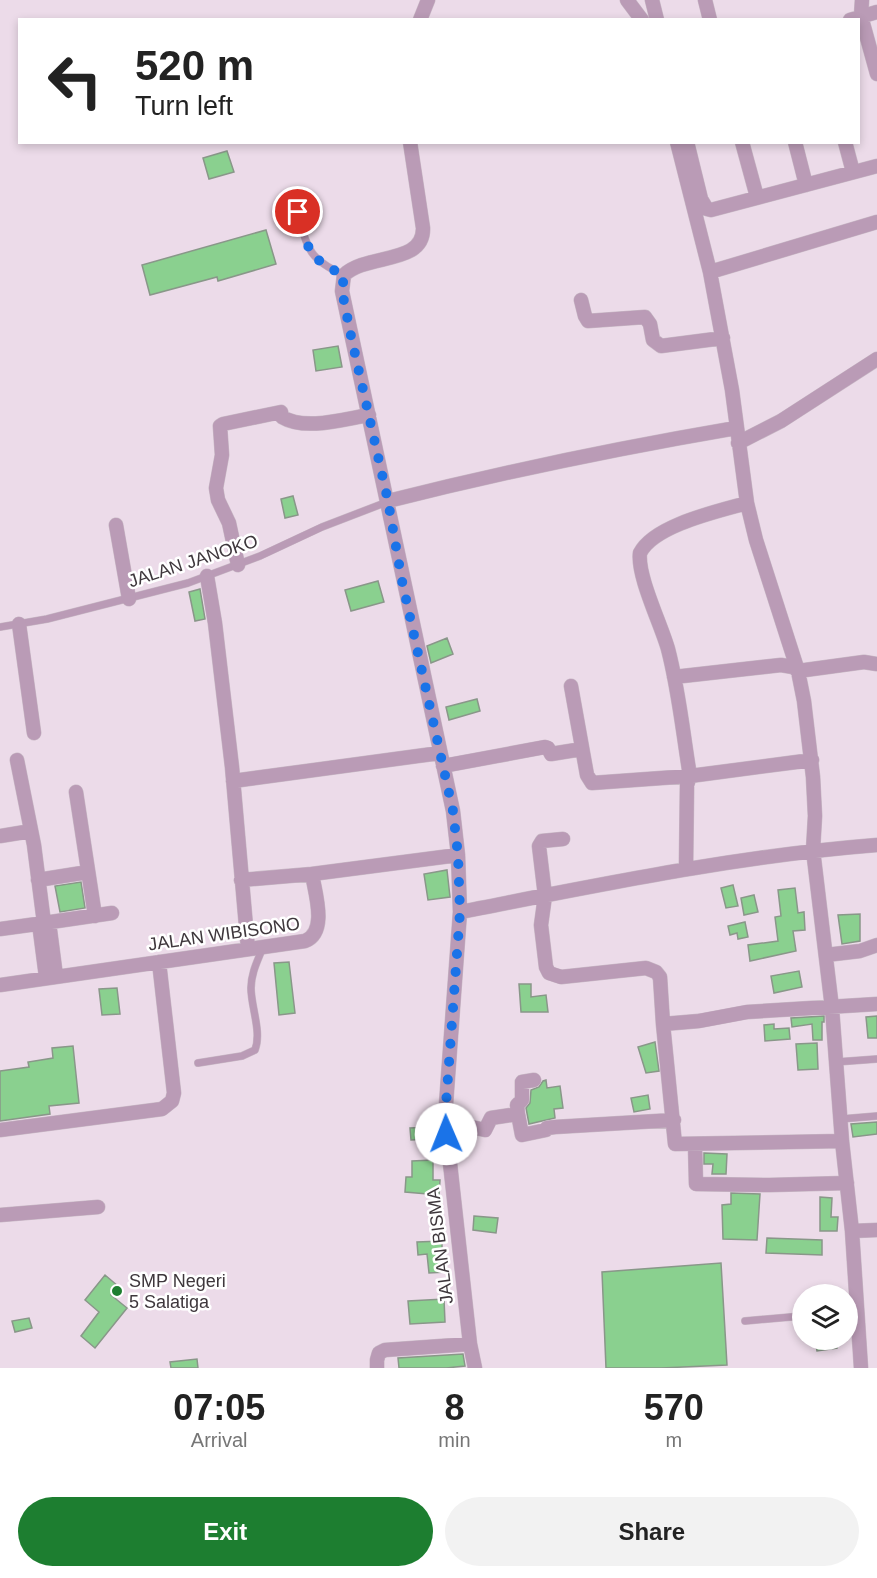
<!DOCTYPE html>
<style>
body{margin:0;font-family:Helvetica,sans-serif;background:#f2f2f2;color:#222;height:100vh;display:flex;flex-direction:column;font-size:22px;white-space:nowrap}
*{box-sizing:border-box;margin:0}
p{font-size:20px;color:#767676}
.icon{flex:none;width:33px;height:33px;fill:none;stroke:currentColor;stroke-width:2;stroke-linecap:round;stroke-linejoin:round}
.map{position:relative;height:1368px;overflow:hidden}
.sheet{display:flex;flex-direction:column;background:#fff;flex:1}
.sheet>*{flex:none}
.hud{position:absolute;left:18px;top:18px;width:842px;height:126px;border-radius:0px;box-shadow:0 3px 9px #0003;background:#fff;color:#222;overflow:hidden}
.tools{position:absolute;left:792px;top:1284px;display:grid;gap:12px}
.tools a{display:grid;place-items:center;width:66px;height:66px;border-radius:50%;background:#fff;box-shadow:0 3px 9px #0003;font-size:30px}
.pin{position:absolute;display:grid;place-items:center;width:51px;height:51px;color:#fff;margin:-26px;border:3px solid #fff;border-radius:50%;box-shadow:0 2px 6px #0007}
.me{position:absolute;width:66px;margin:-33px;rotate:359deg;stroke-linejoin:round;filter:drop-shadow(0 0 4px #0008)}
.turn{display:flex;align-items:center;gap:21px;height:126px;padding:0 18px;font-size:27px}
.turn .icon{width:78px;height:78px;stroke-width:2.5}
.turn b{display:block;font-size:42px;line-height:51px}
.eta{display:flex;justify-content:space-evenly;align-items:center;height:102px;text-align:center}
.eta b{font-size:36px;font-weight:700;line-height:42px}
.action{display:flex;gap:12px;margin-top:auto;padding:12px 18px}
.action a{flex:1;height:69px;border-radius:36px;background:#1d7e30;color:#fff;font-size:24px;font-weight:700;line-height:69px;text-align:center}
.action a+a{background:#f2f2f2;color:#222}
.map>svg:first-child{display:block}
.building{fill:#8ad08f;stroke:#899789;stroke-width:1.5}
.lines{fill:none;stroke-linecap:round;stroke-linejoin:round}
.service-casing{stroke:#c9bac6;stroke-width:8}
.minor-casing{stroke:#c9bac6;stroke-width:15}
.service{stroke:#ba9bb6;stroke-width:7}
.minor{stroke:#ba9bb6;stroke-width:14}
.route{stroke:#1a73e8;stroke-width:10;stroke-dasharray:0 18}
.poi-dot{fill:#1d7e30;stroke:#fff;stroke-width:2}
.labels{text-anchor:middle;stroke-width:5;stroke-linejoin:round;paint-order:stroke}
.street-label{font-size:18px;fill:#3e373c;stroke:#fff}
.poi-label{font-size:18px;fill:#3e373c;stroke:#fff;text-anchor:start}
</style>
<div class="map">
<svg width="877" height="1368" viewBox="0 0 877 1368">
<rect width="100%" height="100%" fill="#ecdbe9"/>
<path class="building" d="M227 151 234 172 209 179 203 158Z
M266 230 276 264 218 281 217 277 150 295 142 265Z
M338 346 342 367 316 371 313 350Z
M293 496 298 515 285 518 281 499Z
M378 581 384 602 351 611 345 590Z
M200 589 205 619 195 621 189 592Z
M447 638 453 654 431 663 427 646Z
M477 699 480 711 449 720 446 707Z
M447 870 450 897 428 900 424 874Z
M81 882 85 908 60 912 55 886Z
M733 885 738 906 726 908 721 888Z
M795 888 798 913 804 912 805 930 793 931 796 951 750 961 748 945 778 941 775 917 781 916 778 890Z
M754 895 758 912 744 915 741 898Z
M860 914V941L842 944 838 915Z
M745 922 748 937 738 939 737 933 730 935 728 926Z
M289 962 295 1013 279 1015 274 963Z
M799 971 802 987 774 993 771 976Z
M519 984H531V997L546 995 548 1012H521Z
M117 988 120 1014 102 1015 99 989Z
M824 1016V1022H822V1040H813L812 1024 792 1027 791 1018Z
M877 1016V1038H868L866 1017Z
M774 1024V1029L789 1028 790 1039 765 1041 764 1025Z
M655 1042 659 1071 646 1073 638 1047Z
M817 1043 818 1069 798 1070 796 1044Z
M73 1046 79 1103 49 1106 50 1114 0 1121V1071L29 1067 28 1062 53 1058 52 1048Z
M546 1080 547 1088 560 1086 563 1108 554 1109 555 1118 529 1124 526 1108 530 1103 531 1090 539 1087 543 1081Z
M648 1095 650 1109 634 1112 631 1098Z
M877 1122V1134L853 1137 851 1124Z
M432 1127 433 1139 411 1140 410 1128Z
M704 1153 727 1154 726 1174H712L713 1164H704Z
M433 1160V1180H440L439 1195 405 1192 406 1177H412V1161Z
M731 1193 760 1194 757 1240 723 1239 722 1205 731 1204Z
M820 1197 832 1198 831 1217H838L837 1231H820Z
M474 1216 498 1218 496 1233 473 1230Z
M767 1238 822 1240V1255L766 1253Z
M442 1241V1261H446V1272L429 1273 427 1254 418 1255 417 1242Z
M721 1263 727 1365 661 1368H606L602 1272Z
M105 1275 118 1286 111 1295 127 1308 95 1348 81 1336 99 1312 85 1300Z
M444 1299 445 1322 410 1324 408 1301Z
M29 1318 32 1328 15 1332 12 1321Z
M826 1340H836L837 1348 817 1351 815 1341Z
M463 1354 465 1366 446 1368H399L398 1358Z
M197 1359 198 1368H171L170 1362Z"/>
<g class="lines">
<g class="service-casing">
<path id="service" d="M298 212C307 248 308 259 344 275
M0 627 47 619 188 583 260 556 322 527 387 502
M836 1062 877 1059
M198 1063 242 1056 255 1050C262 1032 251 1007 251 988 251 973 258 960 263 947
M841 1119 877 1116
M745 1321 802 1316"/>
</g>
<g class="minor-casing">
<path id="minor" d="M627 0 642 20
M652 0 657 20
M705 0 710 20
M862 0 861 16 877 74
M420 20 428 0
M850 20 877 12
M410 142 423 228C424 265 367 253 344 275L342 291 453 811 458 855 460 912 445 1118 470 1344 475 1368
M677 142 710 272 732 390 747 503 756 540 798 671 804 701 813 777 815 816 813 850 832 1008 842 1141 852 1231 861 1368
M687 142 701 199 707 209 711 210 877 166
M742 142 757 197
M795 142 806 185
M845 142 853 172
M710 272 877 222
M581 300 585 316 588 321 645 317 650 324 653 340 661 346 723 338
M738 443 781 421 877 359
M388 501C503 472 619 448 736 428
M116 525 129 599
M238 565 229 523 218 500 216 488 222 455 220 426 223 424 281 412 282 417C305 431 344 419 369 415
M207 576 215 623 232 767 248 949
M19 624 34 733
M674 677 781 665 793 667 798 671 864 662 877 664
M571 686 587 775 592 783 690 776 812 760
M17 760 34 845 44 923 40 931 46 977
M443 766 545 747 548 748 551 754 582 749
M233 781 440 753
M76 792 95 916
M0 836 31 831
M563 839 542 841 539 846 545 896 541 925 546 967 549 973 561 977 646 968 656 972 660 977 663 1024
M686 868 687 785 690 776C683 734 679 691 668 649 661 624 637 576 640 553 654 525 719 511 747 503
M38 880 88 872
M241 880 312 874
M460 912C599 885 736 856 877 845
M0 929 44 923
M826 955 860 951 877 945
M56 976 50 930 44 923 112 913
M0 985 305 941C328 932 315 893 312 874L458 855
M518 1114 517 1105 522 1100V1082L534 1080
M445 1121 485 1130 491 1118 518 1114 522 1135 546 1130 547 1128 555 1127 674 1120
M0 1130 162 1109 172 1101 174 1093 159 962
M842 1141 675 1144 663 1024 699 1021 747 1012 877 1004
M695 1144 696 1184 770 1185 847 1183
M0 1215 98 1207
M852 1231 877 1230
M377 1368V1360L379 1353 385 1350 470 1344"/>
</g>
<use href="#service" class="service"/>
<use href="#minor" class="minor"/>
</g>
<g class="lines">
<path class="route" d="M298 212C307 248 308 259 344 275L342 291 351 336 388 501 402 581 443 766 453 811 458 855 460 912 445 1118 446 1134"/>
</g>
<circle class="poi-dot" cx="117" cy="1291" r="6"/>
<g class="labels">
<g class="street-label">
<text transform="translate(193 561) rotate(-18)" y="6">JALAN JANOKO</text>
<text transform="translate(224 934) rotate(-8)" y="6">JALAN WIBISONO</text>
<text transform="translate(440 1246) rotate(-97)" y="6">JALAN BISMA</text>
</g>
<g class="poi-label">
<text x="129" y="1287">SMP Negeri<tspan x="129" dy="21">5 Salatiga</tspan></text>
</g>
</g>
</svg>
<div class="tools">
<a><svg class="icon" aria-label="layers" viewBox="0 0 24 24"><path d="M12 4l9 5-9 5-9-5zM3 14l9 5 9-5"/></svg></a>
</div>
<div class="pin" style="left:298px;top:212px;background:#d93025"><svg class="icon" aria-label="arrive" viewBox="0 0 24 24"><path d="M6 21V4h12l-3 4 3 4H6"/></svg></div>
<svg class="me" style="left:446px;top:1134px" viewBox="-20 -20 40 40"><circle r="19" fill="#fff"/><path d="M0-13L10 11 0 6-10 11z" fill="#1a73e8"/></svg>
<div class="hud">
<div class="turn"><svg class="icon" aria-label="left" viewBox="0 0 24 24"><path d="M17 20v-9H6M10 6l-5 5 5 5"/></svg><div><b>520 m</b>Turn left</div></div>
</div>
</div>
<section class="sheet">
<div class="eta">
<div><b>07:05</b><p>Arrival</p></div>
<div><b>8</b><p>min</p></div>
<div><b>570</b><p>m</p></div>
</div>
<div class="action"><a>Exit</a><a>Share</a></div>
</section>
